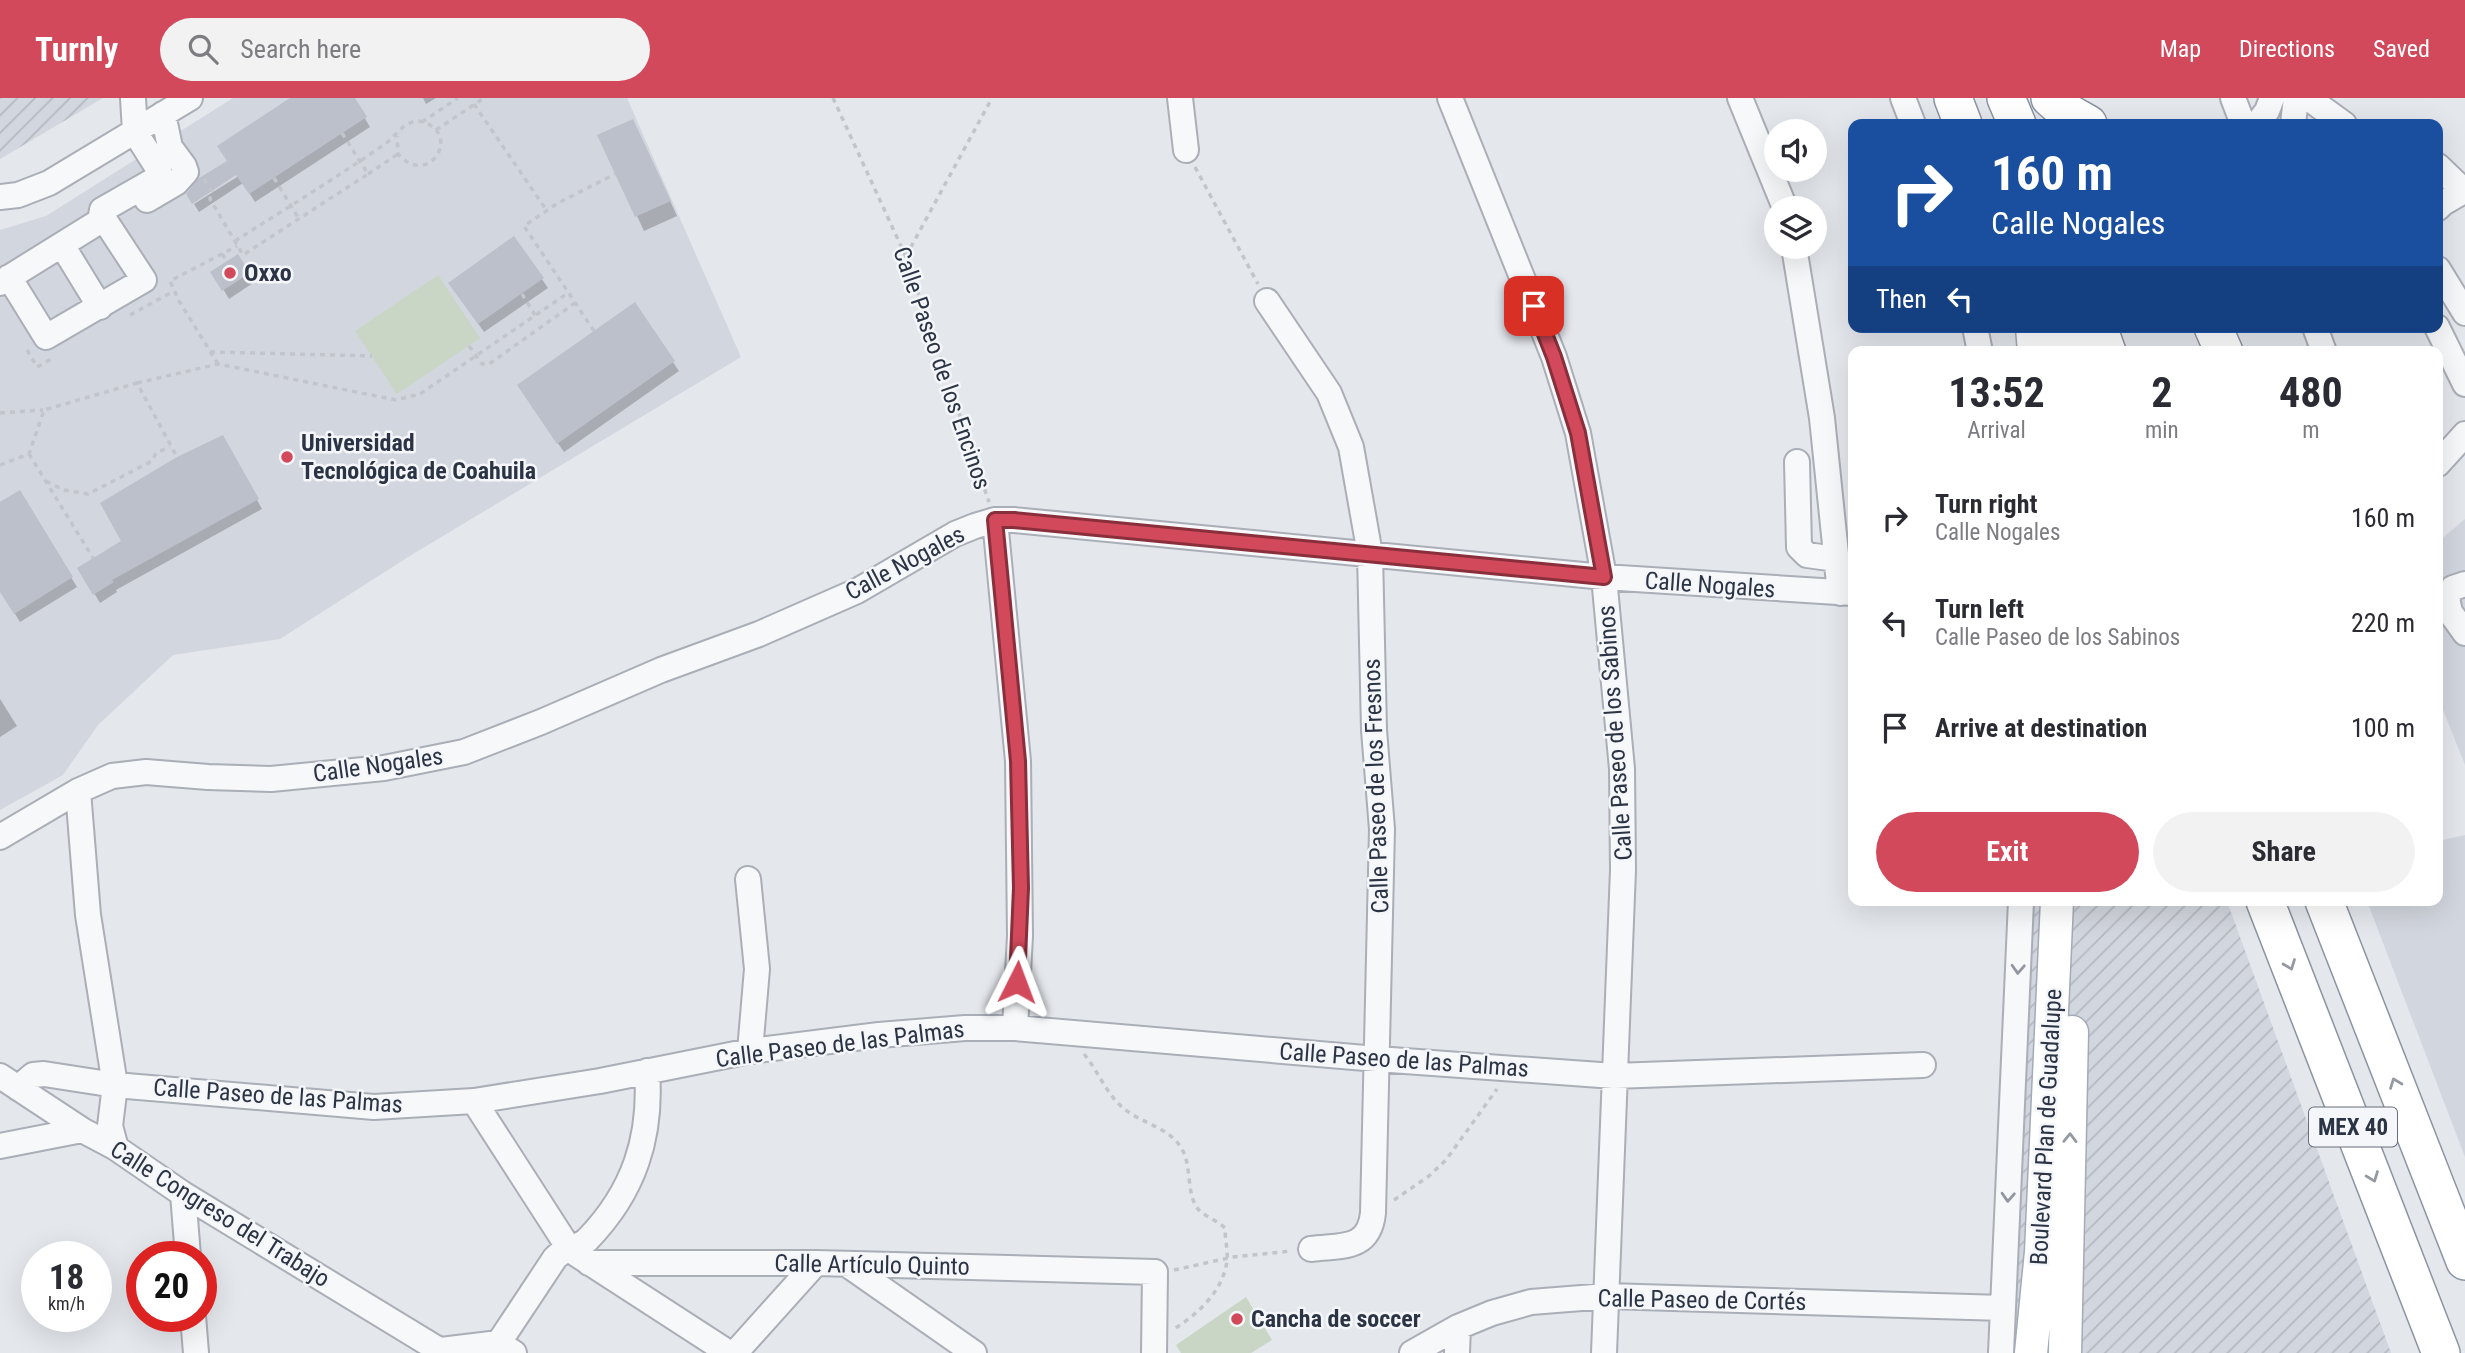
<!DOCTYPE html>
<meta charset="utf-8">
<style>
body{margin:0;font-family:"Roboto Condensed",sans-serif;background:#f2f2f3;color:#2b2b33;height:100vh;display:flex;flex-direction:column;font-size:26px;white-space:nowrap}
*{box-sizing:border-box;margin:0}
p{font-size:23px;color:#7c7c81}
.icon{flex:none;width:38px;height:38px;fill:none;stroke:currentColor;stroke-width:2;stroke-linecap:round;stroke-linejoin:round}
.map{position:relative;flex:1;overflow:hidden}
.drawer{position:absolute;left:1848px;top:248px;width:595px;height:560px;display:flex;flex-direction:column;background:#fff;border-radius:14px;box-shadow:0 7px 28px #0002}
.drawer>*{flex:none}
.hud{position:absolute;left:1848px;top:21px;width:595px;height:214px;border-radius:14px;box-shadow:0 7px 28px #0002;background:#1a4fa0;color:#fff;overflow:hidden}
.fabs{position:absolute;left:1764px;top:21px;display:grid;gap:14px}
.fabs a{display:grid;place-items:center;width:63px;height:63px;border-radius:50%;background:#fff;box-shadow:0 7px 28px #0002;font-size:35px}
.speed{position:absolute;left:21px;top:1143px;display:flex;gap:14px;font-size:35px;font-weight:700;text-align:center}
.speed>*{display:grid;place-content:center;width:91px;height:91px;border-radius:50%;background:#fff;box-shadow:0 7px 28px #0002;line-height:1}
.speed small{font-size:18px;font-weight:400}
.speed .limit{border:10px solid #d22;background:#fff;color:#111}
.pin{position:absolute;display:grid;place-items:center;width:60px;height:60px;color:#fff;margin:-30px;border-radius:14px;box-shadow:0 4px 10px #0006}
.me{position:absolute;width:77px;margin:-38px;rotate:3deg;stroke-linejoin:round;filter:drop-shadow(0 0 5px #0008)}
.turn{display:flex;align-items:center;gap:24px;height:147px;padding:0 28px;font-size:32px}
.turn .icon{width:91px;height:91px;stroke-width:2.5}
.turn b{display:block;font-size:49px;line-height:60px}
.then{display:flex;align-items:center;height:66px;padding:0 28px;background:#0003;gap:14px;font-size:26px}
.eta{display:flex;justify-content:space-evenly;align-items:center;height:119px;text-align:center}
.eta b{font-size:42px;font-weight:700;line-height:49px}
.button{display:flex;gap:14px;margin-top:auto;padding:14px 28px}
.button a{flex:1;height:80px;border-radius:42px;background:#d1495b;color:#fff;font-size:28px;font-weight:700;line-height:80px;text-align:center}
.button a+a{background:#f2f2f3;color:#2b2b33}
ul{padding:0;list-style:none}
li{display:flex;align-items:center;gap:21px;height:105px;padding:0 28px}
li div{flex:1}
li b{display:block;font-size:26px}
li em{font-style:normal}
header{display:flex;align-items:center;gap:42px;box-sizing:border-box;height:98px;padding:0 35px;background:#d1495b;color:#fff}
header strong{font-size:33px}
nav{display:flex;gap:38px;margin-inline-start:auto;font-size:24px}
.search{width:490px;height:63px;background:#f2f2f3;display:flex;align-items:center;gap:18px;box-sizing:border-box;padding:0 24px;border-radius:38px;color:#7c7c81;font-size:26px}
.map>svg:first-child{display:block}
.built{fill:#d2d6de}
.industrial{fill:url(#industrial-furrows)}
.park{fill:#c9d6c5}
.shadow{fill:#0003}
.building{fill:#bbc0ca}
.lines{fill:none;stroke-linecap:round;stroke-linejoin:round}
.minor-casing{stroke:#a9aeb7;stroke-width:28}
.major-casing{stroke:#a3abb8;stroke-width:35}
.highway-casing{stroke:#8b94a3;stroke-width:40}
.path{stroke:#c2c5cb;stroke-width:3.5;stroke-dasharray:5 5;stroke-linecap:butt}
.minor{stroke:#f7f8fa;stroke-width:24}
.major{stroke:#fff;stroke-width:32}
.highway{stroke:#fff;stroke-width:37}
.oneway{stroke:#959aa2}
.oneway2{stroke:#9196a0}
.route-casing{stroke:#882f3b;stroke-width:18}
.route{stroke:#d1495b;stroke-width:12}
.poi-dot{fill:#d1495b;stroke:#f4f6f9;stroke-width:2.5}
.labels{text-anchor:middle;stroke-width:5;stroke-linejoin:round;paint-order:stroke}
.shield{fill:#f4f6f9;stroke:#676e7b;stroke-width:2}
.shield-label{font-size:23px;font-weight:bold;fill:#2b3445}
.poi-label{font-size:24px;font-weight:bold;fill:#2b3445;stroke:#f4f6f9;text-anchor:start}
.street-label{font-size:24px;fill:#2b3445;stroke:#f4f6f9}
</style>
<header>
<strong>Turnly</strong>
<div class="search"><svg class="icon" aria-label="search" viewBox="0 0 24 24"><circle cx="10" cy="10" r="6"/><path d="M15 15l6 6"/></svg>Search here</div>
<nav><a>Map</a><a>Directions</a><a>Saved</a></nav>
</header>
<div class="map">
<svg width="2465" height="1255" viewBox="0 0 2465 1255">
<defs>
<pattern id="industrial-furrows" width="10" height="10" patternUnits="userSpaceOnUse" patternTransform="scale(1.75)"><rect width="10" height="10" fill="#d2d6de"/><path d="M-1 1l2-2M0 10L10 0M9 11l2-2" fill="none" stroke="#b4b8c0"/></pattern>
</defs>
<rect width="100%" height="100%" fill="#e4e7ec"/>
<path class="built" d="M233 0H627L741 259 408 459 280 541 173 557 98 627 63 677 0 712V132L46 118Z
M2465 421V667L2438 599V444Z
M2465 737V1059L2367 803H2438V743Z"/>
<path class="industrial" d="M0 0H103L0 61Z
M2014 803H2227L2391 1255H1993Z"/>
<path class="park" d="M438 177 480 240 397 296 355 233Z
M1246 1199 1272 1242 1251 1255H1181L1176 1247Z"/>
<path class="shadow" d="M293 0H353L370 29 255 104 243 85 199 114 194 106 245 74 229 63Z
M423 0H436L426 6Z
M640 37 677 118 644 133 600 38Z
M514 140 548 190 484 234 456 194Z
M237 159 253 185 229 201 213 174Z
M634 207 679 273 564 354 524 296Z
M222 339 262 411 116 492 117 494 100 505 80 471 123 444Z
M19 395 77 489 20 524 0 491V406Z
M0 601 17 628 0 639Z"/>
<path class="building" d="M290 0H355L367 19 249 96 236 77 192 106 186 96 199 80 227 63 217 48Z
M633 21 671 103 635 119 597 37Z
M514 138 544 180 478 226 448 185Z
M238 156 250 175 222 193 210 174Z
M635 204 675 263 557 346 517 287Z
M223 337 259 401 112 482 114 484 93 497 77 470 121 443 100 405 177 359Z
M20 392 73 479 14 516 0 494V404Z"/>
<g class="lines">
<g class="minor-casing">
<path id="minor" d="M1180 0 1186 52
M1450 0 1554 259 1578 335 1604 479 1622 671 1623 772 1604 1255
M1740 0 1785 110
M1903 0 1913 26
M2233 0 2243 26
M2308 0 2344 26
M2257 26 2267 13 2272 0
M2293 26 2296 0
M2438 68 2464 93 2443 105 2438 110
M0 99 18 97 49 85 190 0
M147 102 176 85 186 74 184 68 170 49 163 16
M62 147 100 209
M1794 149 1822 320 1840 495
M2438 171 2465 215
M9 179 46 239 144 182 106 124
M0 185 100 123 102 112 158 80 159 72 135 34 133 0
M1267 203 1329 295 1351 349 1370 456 1374 632 1382 731 1373 1115C1369 1153 1341 1147 1311 1151
M1975 229 1980 254
M2315 229 2324 254
M2437 229 2465 286
M1797 364 1799 449 1807 457 1836 461
M2438 366 2465 336
M995 422 1018 663 1020 838 1015 930
M2465 486 2453 490 2447 500 2450 514 2465 535
M78 693 88 817 115 987 110 1028 116 1050
M0 739 78 693 112 678 146 674 208 679 271 681 384 670 464 654 541 624 661 572 759 536 857 493 955 436 975 428 995 422H1014L1604 479 1853 495
M748 781 757 871 750 953
M0 978 82 1032 116 1050 183 1096 444 1255
M18 990 33 977 44 976 115 987 374 1009 474 1003 600 983 750 953 879 937 965 930H1015L1377 961 1614 978 1923 967
M474 1003 570 1152 729 1255
M0 1048 82 1032
M183 1096 188 1158
M589 1165H816L1155 1174 1154 1255
M848 1167 974 1255
M193 1218 196 1255
M441 1252 499 1245 514 1255
M492 1255 555 1160C564 1150 577 1151 587 1142 634 1094 652 1039 647 973
M735 1255 816 1165
M1412 1255 1458 1229 1492 1215 1531 1204 1607 1198 2003 1210
M1457 1255 1458 1229
M2001 1255 2021 803"/>
</g>
<g class="major-casing">
<path id="major" d="M2032 229 2034 254
M2031 1255 2041 1154 2057 803
M2065 1255 2072 934"/>
</g>
<g class="highway-casing">
<path id="highway" d="M1953 0 1963 26
M2006 0 2017 26
M2050 0 2065 13 2088 26
M2059 229 2070 254
M2098 229 2107 254
M2213 229 2224 254
M2265 803 2441 1255
M2324 803 2465 1163"/>
</g>
<path class="path" d="M833 0 906 159 989 404
M474 6 547 113
M422 24 458 0
M436 32 484 0
M1195 69 1258 186
M368 76 398 56
M274 80 299 121
M204 81 212 93 210 101 243 157 368 76 342 35
M235 143C285 111 336 80 385 46 394 40 400 29 410 25 417 22 424 23 430 27 458 44 426 88 398 56L397 38
M222 156 227 163
M906 158 992 0
M522 196 535 217
M130 217 174 193
M594 233 524 128 558 105 615 76
M469 248 482 266H489L575 205
M27 252 37 269 53 260
M210 254 372 258
M218 266 179 203 170 183 237 148
M137 285 218 266 396 302 420 296 568 195
M0 315 43 312
M29 356 93 460
M0 367 29 356 44 312 137 285 177 359
M46 383 64 392 88 396 152 363 156 355 170 349
M1084 956C1098 973 1106 995 1122 1009 1140 1025 1166 1028 1180 1048 1193 1066 1185 1094 1198 1111 1205 1119 1217 1122 1225 1130 1225 1141 1228 1153 1227 1163 1223 1193 1198 1216 1174 1231
M1394 1102 1429 1078 1446 1062 1497 991
M1174 1172 1233 1159 1291 1153"/>
<use href="#minor" class="minor"/>
<use href="#major" class="major"/>
<use href="#highway" class="highway"/>
</g>
<defs><path id="oneway-chevron" d="M-2-3.5L2.5 0L-2 3.5" fill="none" stroke-width="1.6" stroke-linecap="round" stroke-linejoin="round" transform="scale(1.75)"/></defs>
<g class="oneway">
<use href="#oneway-chevron" transform="translate(2290 867) rotate(69)"/>
<use href="#oneway-chevron" transform="translate(2395 985) rotate(-111)"/>
<use href="#oneway-chevron" transform="translate(2070 1040) rotate(-89)"/>
<use href="#oneway-chevron" transform="translate(2373 1079) rotate(69)"/>
</g>
<g class="oneway2">
<use href="#oneway-chevron" transform="translate(2018 871) rotate(93)"/>
<use href="#oneway-chevron" transform="translate(2008 1099) rotate(93)"/>
</g>
<g class="lines">
<g class="route-casing">
<path id="route" d="M1017 884 1021 790 1018 663 995 422H1014L1604 479 1578 335 1554 259 1534 208"/>
</g>
<use href="#route" class="route"/>
</g>
<g class="poi-dot">
<circle cx="230" cy="175" r="7"/>
<circle cx="287" cy="359" r="7"/>
<circle cx="1237" cy="1221" r="7"/>
</g>
<g class="labels">
<rect class="shield" x="2309" y="1009.5" width="88" height="39" rx="5"/>
<g class="shield-label">
<text x="2353" y="1037">MEX 40</text>
</g>
<g class="poi-label">
<text x="244" y="183">Oxxo</text>
<text x="301" y="353">Universidad<tspan x="301" dy="28">Tecnológica de Coahuila</tspan></text>
<text x="1251" y="1229">Cancha de soccer</text>
</g>
<g class="street-label">
<text transform="translate(942 270) rotate(71)" y="8">Calle Paseo de los Encinos</text>
<text transform="translate(905 465) rotate(-28)" y="8">Calle Nogales</text>
<text transform="translate(1710 487) rotate(4)" y="8">Calle Nogales</text>
<text transform="translate(1615 635) rotate(-94)" y="8">Calle Paseo de los Sabinos</text>
<text transform="translate(378 667) rotate(-8)" y="8">Calle Nogales</text>
<text transform="translate(1376 688) rotate(-92)" y="8">Calle Paseo de los Fresnos</text>
<text transform="translate(840 946) rotate(-7)" y="8">Calle Paseo de las Palmas</text>
<text transform="translate(1404 962) rotate(4)" y="8">Calle Paseo de las Palmas</text>
<text transform="translate(278 998) rotate(4)" y="8">Calle Paseo de las Palmas</text>
<text transform="translate(2046 1029) rotate(-87)" y="8">Boulevard Plan de Guadalupe</text>
<text transform="translate(220 1116) rotate(32)" y="8">Calle Congreso del Trabajo</text>
<text transform="translate(872 1167) rotate(1)" y="8">Calle Artículo Quinto</text>
<text transform="translate(1702 1202) rotate(1)" y="8">Calle Paseo de Cortés</text>
</g>
</g>
</svg>
<div class="fabs">
<a><svg class="icon" aria-label="sound" viewBox="0 0 24 24"><path d="M4 9h4l5-4v14l-5-4H4zM17 9q2 3 0 6"/></svg></a>
<a><svg class="icon" aria-label="layers" viewBox="0 0 24 24"><path d="M12 4l9 5-9 5-9-5zM3 14l9 5 9-5"/></svg></a>
</div>
<div class="speed"><div>18<small>km/h</small></div><div class="limit">20</div></div>
<div class="pin" style="left:1534px;top:208px;background:#d93025"><svg class="icon" aria-label="arrive" viewBox="0 0 24 24"><path d="M6 21V4h12l-3 4 3 4H6"/></svg></div>
<svg class="me" style="left:1017px;top:884px" viewBox="-20 -20 40 40"><path d="M0-17L14 15 0 8-14 15z" fill="#d1495b" stroke="#fff" stroke-width="4"/></svg>
<div class="hud">
<div class="turn"><svg class="icon" aria-label="right" viewBox="0 0 24 24"><path d="M7 20v-9h11M14 6l5 5-5 5"/></svg><div><b>160 m</b>Calle Nogales</div></div>
<div class="then">Then<svg class="icon" aria-label="left" viewBox="0 0 24 24"><path d="M17 20v-9H6M10 6l-5 5 5 5"/></svg></div>
</div>
<section class="drawer">
<div class="eta">
<div><b>13:52</b><p>Arrival</p></div>
<div><b>2</b><p>min</p></div>
<div><b>480</b><p>m</p></div>
</div>
<ul>
<li><svg class="icon" aria-label="right" viewBox="0 0 24 24"><path d="M7 20v-9h11M14 6l5 5-5 5"/></svg><div><b>Turn right</b><p>Calle Nogales</p></div><em>160 m</em></li>
<li><svg class="icon" aria-label="left" viewBox="0 0 24 24"><path d="M17 20v-9H6M10 6l-5 5 5 5"/></svg><div><b>Turn left</b><p>Calle Paseo de los Sabinos</p></div><em>220 m</em></li>
<li><svg class="icon" aria-label="arrive" viewBox="0 0 24 24"><path d="M6 21V4h12l-3 4 3 4H6"/></svg><div><b>Arrive at destination</b></div><em>100 m</em></li>
</ul>
<div class="button"><a>Exit</a><a>Share</a></div>
</section>
</div>
